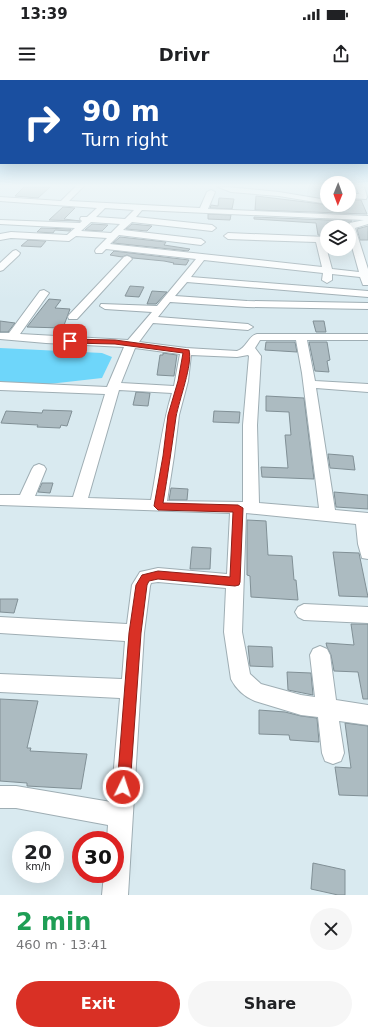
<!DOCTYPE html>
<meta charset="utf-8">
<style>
body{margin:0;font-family:"DejaVu Sans",sans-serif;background:#f6f6f6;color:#202124;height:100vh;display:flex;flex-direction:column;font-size:15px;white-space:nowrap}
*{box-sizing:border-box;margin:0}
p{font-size:13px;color:#757577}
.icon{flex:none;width:22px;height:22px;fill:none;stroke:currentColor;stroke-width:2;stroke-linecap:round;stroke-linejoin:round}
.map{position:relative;height:815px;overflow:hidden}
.drawer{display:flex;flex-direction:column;background:#fff;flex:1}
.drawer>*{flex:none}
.banner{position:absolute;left:0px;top:0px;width:368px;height:84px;box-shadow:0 4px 16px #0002;background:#1a4fa0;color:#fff;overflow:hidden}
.needle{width:26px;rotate:181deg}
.controls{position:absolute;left:320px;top:96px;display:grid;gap:8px}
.controls a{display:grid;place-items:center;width:36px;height:36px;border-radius:50%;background:#fff;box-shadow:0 4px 16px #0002;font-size:20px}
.speed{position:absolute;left:12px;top:751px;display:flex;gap:8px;font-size:20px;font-weight:700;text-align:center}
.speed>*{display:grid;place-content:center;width:52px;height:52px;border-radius:50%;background:#fff;box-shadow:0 4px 16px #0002;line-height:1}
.speed small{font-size:10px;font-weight:400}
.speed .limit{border:6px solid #d22;background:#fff;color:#111}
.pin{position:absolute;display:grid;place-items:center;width:34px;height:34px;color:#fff;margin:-17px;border-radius:8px;box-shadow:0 2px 6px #0006}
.me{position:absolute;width:44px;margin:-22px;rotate:4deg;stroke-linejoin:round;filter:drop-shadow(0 0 3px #0008)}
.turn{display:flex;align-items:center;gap:14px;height:84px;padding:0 16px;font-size:18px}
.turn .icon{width:52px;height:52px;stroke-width:2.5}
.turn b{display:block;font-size:28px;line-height:34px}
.round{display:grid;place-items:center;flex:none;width:42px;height:42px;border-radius:21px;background:#f6f6f6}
.summary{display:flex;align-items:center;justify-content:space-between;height:68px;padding:0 16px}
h1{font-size:24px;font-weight:700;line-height:30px;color:#1e9e55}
.button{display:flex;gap:8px;margin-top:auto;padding:8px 16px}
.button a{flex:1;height:46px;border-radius:24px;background:#d93025;color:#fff;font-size:16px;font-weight:700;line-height:46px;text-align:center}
.button a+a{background:#f6f6f6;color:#202124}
.status{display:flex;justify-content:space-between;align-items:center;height:28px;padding:0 20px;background:#fff;direction:ltr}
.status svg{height:11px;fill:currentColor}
header{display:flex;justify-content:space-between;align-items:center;height:52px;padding:0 16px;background:#fff;font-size:18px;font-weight:700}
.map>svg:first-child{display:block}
.water{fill:#6ed6fa}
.building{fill:#acbbc1;stroke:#819096}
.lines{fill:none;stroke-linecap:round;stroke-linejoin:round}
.minor-casing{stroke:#9faeb4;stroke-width:2}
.minor{fill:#fff;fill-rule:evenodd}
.route{fill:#d93025;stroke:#8d1f18}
</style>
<div class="status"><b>13:39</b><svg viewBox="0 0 49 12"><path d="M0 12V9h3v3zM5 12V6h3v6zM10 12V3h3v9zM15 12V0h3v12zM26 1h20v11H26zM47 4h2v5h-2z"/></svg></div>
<header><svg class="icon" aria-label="menu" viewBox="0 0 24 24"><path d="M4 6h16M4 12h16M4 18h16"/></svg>Drivr<svg class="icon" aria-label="share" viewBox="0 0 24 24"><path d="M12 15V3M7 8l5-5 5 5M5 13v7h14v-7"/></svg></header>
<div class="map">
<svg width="368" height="815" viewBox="0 0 368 815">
<rect width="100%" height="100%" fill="#d9eaf0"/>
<path class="water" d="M0 268 102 273 112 277 102 298 49 304 0 303Z"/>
<path class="building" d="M24 107H50L38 118 15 116Z
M256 116 330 125 331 129H349V120H361L367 134 255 130Z
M219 118 234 119 232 129 210 128 211 125 218 126Z
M63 127 75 128 64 139 80 141 49 140Z
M208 134 231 135 230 140 208 139Z
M254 137 352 141 348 143H327V156L318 155 316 143 254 139Z
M92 144 108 145 102 151 85 150Z
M132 144 152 146 147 151 126 149Z
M368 146V160H360L357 149Z
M41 148 71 149 70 151 55 150 53 153 37 152Z
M120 157 166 162 164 165 190 169 188 171 113 163Z
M28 160 46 161 41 167 21 166Z
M114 171 189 180 186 185 173 184 174 183 164 181 133 178 127 175 122 177 110 175Z
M130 206 144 207 139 217 125 216Z
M152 211 167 212 156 224H147Z
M49 219 61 220 55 228 70 229 63 248 27 247Z
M0 241 15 243 8 252H0Z
M313 241H324L326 252H316Z
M266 262H295L297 272 265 270Z
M309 262H327L330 280 327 281 329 292 315 291Z
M163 273 177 275 174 296 157 295 160 275H163Z
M136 312 150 313 148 326 133 325Z
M266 316 304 318 314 399 262 397 261 387 288 388 285 355H291L289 332 266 331Z
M43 330 72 331 67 346 61 345 60 348 37 347 38 345 1 343 6 331 42 333Z
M214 331 240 332 239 343 213 342Z
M328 374 353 376 355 390 330 388Z
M42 403H53L50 413 38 412Z
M171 408 188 409 187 420H169Z
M334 412 368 415V429L336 427Z
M247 440 266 441 268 475 292 476 294 500H296L298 520 251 517 250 496 247 495Z
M192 467 211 468 210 489H190Z
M333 472 359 473 368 517 339 516Z
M0 519H18L14 533 0 532Z
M351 544H368V619H363L358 592 334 591 331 575 327 567 326 563 354 565Z
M248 566 272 567 273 587 250 586Z
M287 592 311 593 313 615 288 610Z
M0 619 38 621 27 668H31L30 671 87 674 81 709 27 706V703L0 701Z
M259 630 285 632 301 636 317 638 319 662 290 660 289 655 259 654Z
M345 643 368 646V716L339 715 335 687 351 688Z
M313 783 345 790V815H338L311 809Z"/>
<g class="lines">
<g class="minor-casing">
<path id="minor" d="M76 106H84L69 121 200 128 207 112 211 110 215 112 208 129 368 136V144L355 148 368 189V205H363L360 197 332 194V200L327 203 322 200 323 193 204 180 191 197 368 211V217L187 202 175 216 247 221 368 223V229L247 227 170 222 158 237 248 244 253 247 248 250 153 243 139 262 186 268 237 271C247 268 248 256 257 254H368V260H307L315 301 368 304V312L316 308 335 430 368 433V479L362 478 358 464 356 444 246 433 242 552 250 594 261 604 301 615 315 617 310 575 313 569 320 566 327 569 330 575 336 620 368 625V645L339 641 344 673 341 681 333 684 325 681 322 673 318 637 301 635 255 621C245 617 236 609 231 599L224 552 226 508 158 502 151 503 150 506 144 553 128 815H102L104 794H115V760H107L108 745 16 728H0V706H16L111 722 120 618 0 612V594L122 599 125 561 0 553V537L127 544 132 505 140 492 158 488 227 494 230 433 0 425V415H20L32 389 34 386 39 384 44 386 46 389 35 416 73 417 105 314 0 310V302L107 307 124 267 46 263 0 259V253H9L40 211 44 210 49 213 20 254 128 260 152 232 105 229 100 226 101 224 157 226 196 179 106 169 102 173H96L95 171 96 169 107 158 76 156 69 161 11 158 0 160V154L11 152 67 155 75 148 0 144V140L80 143 82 141 80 139 81 137H87L97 128 0 121V117L61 121ZM105 128 134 130 125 139 96 137ZM142 130 364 140 350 143 348 147H349V156L359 192 332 189 325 163H327V157L228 153 224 156 228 159 316 162 322 187 110 164 119 155 201 165 205 162 201 159 123 150 132 142 212 151 216 148 212 145 136 137ZM91 142 120 144 111 153 81 151ZM260 260H296L302 293 319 428 259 423 257 345 261 276 255 268ZM135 268 180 274 174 306 121 303ZM191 275 237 277 248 275 249 276 243 345V422L167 421 174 376 179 335 188 301ZM119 310 172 313C161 348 158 385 151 420L88 418Z
M216 106 279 112 327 120V124L279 116 231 112Z
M356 106H364L367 117 366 119 349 118V114H359Z
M16 170 20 173 19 175 3 190 0 191V183L13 171Z
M127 176 130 177 132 179 130 181 77 239H69L68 237 69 235 124 177Z
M304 524 368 527V543L304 540 298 537 295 532 298 527Z"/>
</g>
<use href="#minor" class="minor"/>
</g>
<linearGradient id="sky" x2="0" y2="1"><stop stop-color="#77c2ef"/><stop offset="0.48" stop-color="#eef6f8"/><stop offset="1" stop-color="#eef6f8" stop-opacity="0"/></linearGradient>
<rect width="368" height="220" fill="url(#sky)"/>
<path class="route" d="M67 259 115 260 189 270C193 284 179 320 176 337 172 365 168 394 163 423L238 425 243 428 240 502 239 505 235 506 158 499 149 501 147 505 141 553 130 707 128 712 123 714 119 712 117 707 129 553 136 505 142 495 158 491 230 497 233 432 158 430 154 426 163 376 168 335 178 301 183 273 115 264 70 263 66 261Z"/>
</svg>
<div class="controls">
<a><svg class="needle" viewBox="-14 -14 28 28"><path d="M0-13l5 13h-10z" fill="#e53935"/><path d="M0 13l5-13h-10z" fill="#757577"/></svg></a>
<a><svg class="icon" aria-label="layers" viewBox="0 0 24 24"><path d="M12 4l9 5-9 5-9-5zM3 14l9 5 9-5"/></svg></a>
</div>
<div class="speed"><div>20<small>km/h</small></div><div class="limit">30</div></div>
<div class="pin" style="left:70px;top:261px;background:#d93025"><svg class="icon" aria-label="arrive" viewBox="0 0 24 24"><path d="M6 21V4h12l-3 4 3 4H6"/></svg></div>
<svg class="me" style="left:123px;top:707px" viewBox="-20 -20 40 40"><circle r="17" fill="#d93025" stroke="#fff" stroke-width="3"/><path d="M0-11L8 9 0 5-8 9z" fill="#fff"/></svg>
<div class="banner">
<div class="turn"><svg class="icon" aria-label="right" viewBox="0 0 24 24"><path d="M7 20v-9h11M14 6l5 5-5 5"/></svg><div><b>90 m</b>Turn right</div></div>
</div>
</div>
<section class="drawer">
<div class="summary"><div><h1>2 min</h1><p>460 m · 13:41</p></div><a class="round"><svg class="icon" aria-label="close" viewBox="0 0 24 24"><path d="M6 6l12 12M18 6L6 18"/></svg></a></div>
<div class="button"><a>Exit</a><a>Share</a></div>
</section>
